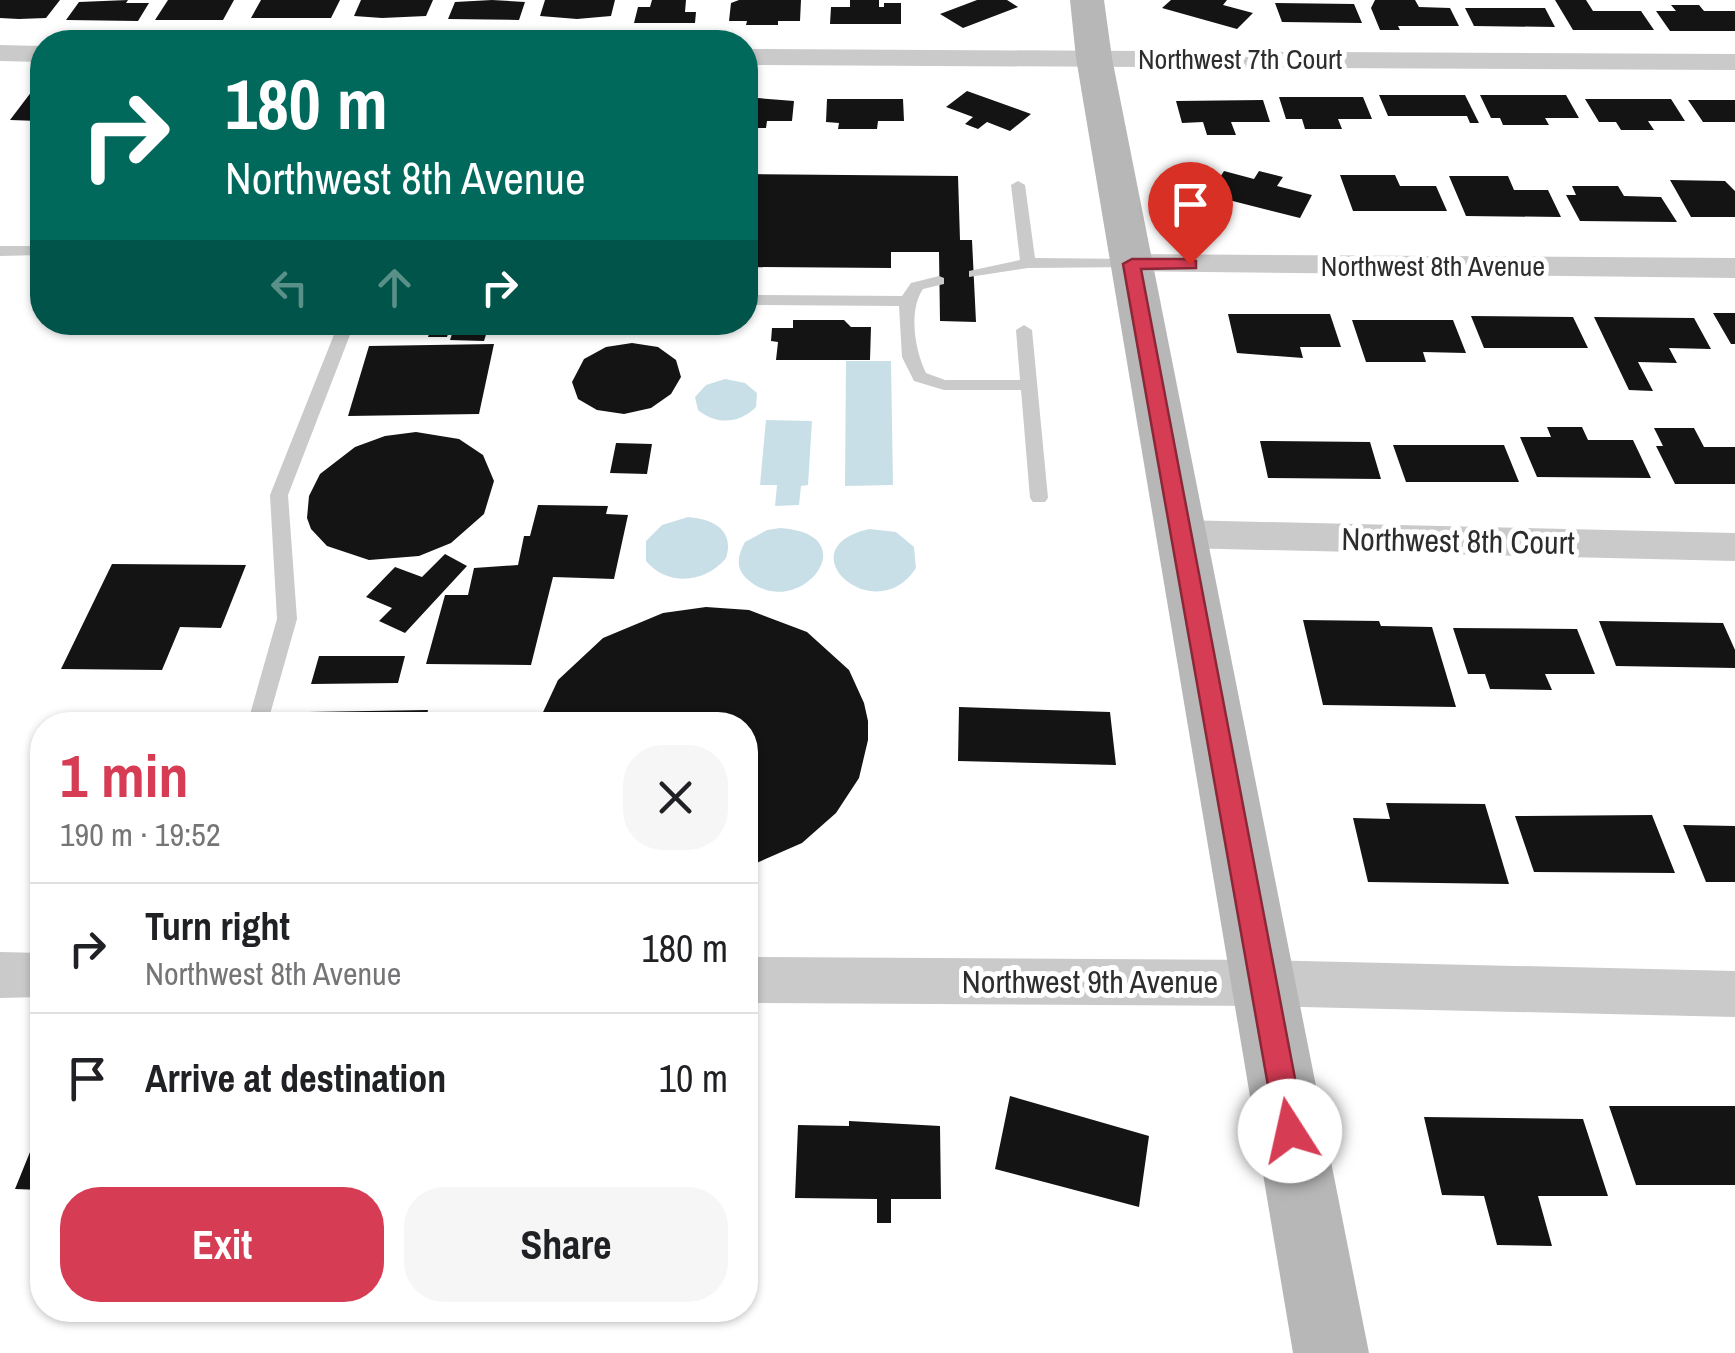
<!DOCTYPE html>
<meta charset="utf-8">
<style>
body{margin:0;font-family:"Archivo Narrow",sans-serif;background:#f6f6f6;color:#202124;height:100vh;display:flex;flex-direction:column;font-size:38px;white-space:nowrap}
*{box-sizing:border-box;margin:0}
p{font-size:32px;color:#757577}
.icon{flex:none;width:55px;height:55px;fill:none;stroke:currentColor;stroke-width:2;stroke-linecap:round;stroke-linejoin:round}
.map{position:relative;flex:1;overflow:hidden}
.panel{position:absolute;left:30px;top:712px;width:728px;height:610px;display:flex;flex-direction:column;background:#fff;border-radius:40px;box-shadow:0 2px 8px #0004}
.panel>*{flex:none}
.guide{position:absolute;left:30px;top:30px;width:728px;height:305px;border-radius:40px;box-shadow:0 2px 8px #0004;background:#00695c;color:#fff;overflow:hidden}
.pin{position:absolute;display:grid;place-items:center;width:85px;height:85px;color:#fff;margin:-102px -42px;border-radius:50% 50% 50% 0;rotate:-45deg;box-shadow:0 0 10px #0007}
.pin .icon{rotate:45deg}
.me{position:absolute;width:110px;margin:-55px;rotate:350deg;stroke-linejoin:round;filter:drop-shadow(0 0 8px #0008)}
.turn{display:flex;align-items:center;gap:35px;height:210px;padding:0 30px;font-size:45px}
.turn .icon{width:130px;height:130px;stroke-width:2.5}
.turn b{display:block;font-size:70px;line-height:85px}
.lanes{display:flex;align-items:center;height:95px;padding:0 30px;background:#0003;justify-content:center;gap:50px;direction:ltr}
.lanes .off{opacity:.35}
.round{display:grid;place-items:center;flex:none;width:105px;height:105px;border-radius:40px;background:#f6f6f6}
.overview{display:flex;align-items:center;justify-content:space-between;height:170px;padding:0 30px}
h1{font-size:60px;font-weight:800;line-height:75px;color:#d73c55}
.primary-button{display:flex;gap:20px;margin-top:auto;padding:20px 30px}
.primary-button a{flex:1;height:115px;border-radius:40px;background:#d73c55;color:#fff;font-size:40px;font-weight:800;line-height:115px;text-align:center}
.primary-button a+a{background:#f6f6f6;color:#202124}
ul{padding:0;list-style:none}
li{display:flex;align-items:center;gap:30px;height:130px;padding:0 30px;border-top:2px solid #e0e0e0}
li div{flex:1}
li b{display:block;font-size:38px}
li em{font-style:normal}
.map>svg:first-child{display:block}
.water{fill:#c9dfe8}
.building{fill:#141414}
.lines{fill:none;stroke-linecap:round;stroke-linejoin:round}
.lane{fill:#cacaca;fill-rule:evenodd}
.street{fill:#cacaca;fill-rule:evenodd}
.secondary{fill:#b7b7b7;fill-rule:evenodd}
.route{fill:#d73c55;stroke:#8c2737;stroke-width:2.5}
.labels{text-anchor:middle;stroke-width:10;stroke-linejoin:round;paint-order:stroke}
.far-street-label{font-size:28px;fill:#2d2d2d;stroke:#fff}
.street-label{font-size:32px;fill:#2d2d2d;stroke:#fff}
</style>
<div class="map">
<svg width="1735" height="1353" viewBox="0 0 1735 1353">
<rect width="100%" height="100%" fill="#fff"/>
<path class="water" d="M846 361H891L893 485 845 486Z
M725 379 745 383 757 393 756 407C739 424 716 425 698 410L695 397 706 385Z
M766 420 812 421 808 485 801 486 799 505 775 506 777 485H760Z
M688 517C713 519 735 530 726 558 706 583 668 587 646 561V541L662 525Z
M780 528C872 534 796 626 746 578 735 567 738 555 745 542L767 530Z
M869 529 896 532 914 547 916 568C876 631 783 549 869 529Z"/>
<path class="building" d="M0 0H60L46 18 19 19 0 18Z
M128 0 126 3H149L138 21 66 20 79 2Z
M168 0H234L223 20H155Z
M261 0H340L331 18H251Z
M361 0H433L426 16 382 18 354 16Z
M492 0 525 2 519 20 448 19 455 2Z
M545 0H615L611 16 577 19 540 16Z
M652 0H686L685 12H696L695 23H634L638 7H650Z
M739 0H801L800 21H778V25H746L747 21H729L731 3Z
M850 0H879V7H884V3H901V24H830L831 7H850Z
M977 0H1007L1018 7 963 28 940 14Z
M1171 0H1227L1223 5 1253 13 1237 29 1162 8Z
M1375 0H1415L1419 7 1450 8 1459 26H1398L1400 30H1380L1371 8Z
M1555 0H1586L1593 11H1641L1654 30H1573Z
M1275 3 1354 4 1362 23 1282 22Z
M1671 5H1699L1704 11H1735V31H1670L1656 11H1676Z
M1465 8H1545L1555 27 1474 26Z
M32 91 42 92 39 121 10 120Z
M967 91 1031 114 1010 131 987 122 978 129 965 124 973 117 946 107Z
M1379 95H1465L1479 123H1470L1467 116H1388Z
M1480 95H1566L1579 118H1545L1549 125H1503L1500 118H1491Z
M745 97 794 101 792 121H767L766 128H745Z
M1279 97H1363L1372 119H1338L1342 129H1305L1302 119H1286Z
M827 99H903L904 121H878L877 129H838L839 123 826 122Z
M1585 99H1671L1685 121H1648L1654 130H1621L1616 122H1599Z
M1263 100 1270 122H1231L1236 135H1207L1203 122 1182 123 1176 101Z
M1688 100H1735V122H1703Z
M1224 171 1254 179 1259 171 1283 177 1277 186 1312 195 1300 218 1209 195Z
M745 174 958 176 960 240H972L976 322 940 321 939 252H891V268L745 267Z
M1340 175H1395L1400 186H1436L1447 211H1353Z
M1449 176H1508L1514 190H1548L1561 217 1466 216Z
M1670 180 1725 181 1735 191V217H1691Z
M1572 186H1618L1624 196 1661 197 1677 222 1580 221 1566 195H1576Z
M1713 313H1735V344H1731Z
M1228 314H1330L1341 347H1300L1303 358 1237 353Z
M1471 316 1573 317 1588 348H1484Z
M1594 317 1694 318 1711 349 1669 348 1677 363 1638 362 1653 391 1629 390Z
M793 320H844L851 327H871L870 360H776L778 342 771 341 772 328H793Z
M1352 320H1453L1466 353 1423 352 1426 362H1366Z
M433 322H452L447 337H428Z
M456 322H490L484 341 450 340Z
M632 343 658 347 676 360 681 377 671 394 651 408 624 414 597 410 578 399 572 382 584 359 606 347Z
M494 344 479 414 348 416 369 346Z
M1547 427H1582L1588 440H1633L1651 478 1537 477 1520 437H1551Z
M1654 428H1694L1704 447H1735V484H1675L1656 446H1663Z
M416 432 459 439 483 455 494 481 484 514 451 543 419 556 369 560 327 546 311 529 307 518 309 496 320 474 355 447 385 436Z
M1260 441 1370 442 1381 479 1268 478Z
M616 443 652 444 647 474 610 473Z
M1393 445H1504L1519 482H1406Z
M538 505 608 506 606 514 628 515 614 579 553 577 531 665 426 664 445 595H468L474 568 518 565 524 536H530Z
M445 554 467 566 405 633 379 621 392 608 366 597 395 567 422 577Z
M112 564 246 565 221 628 180 627 162 670 61 669Z
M706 607 749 610 807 632 849 670 864 703 868 721V740L859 778 836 813 802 843 745 868V725H537L558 680 603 638 663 613Z
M1303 620 1379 621 1381 626 1432 627 1456 707 1323 705Z
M1599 621 1723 623 1735 650V668L1616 666Z
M1453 628 1577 629 1595 674H1545L1552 690 1490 689 1485 674H1468Z
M319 656H405L398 683 311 684Z
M959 707 1110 712 1116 765 958 761Z
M428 710 425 725H305L308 712Z
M1386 803 1485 804 1509 884 1368 882 1353 818 1390 819Z
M1652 815 1675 873 1534 872 1515 816Z
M1683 825 1735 826V882H1706Z
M1010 1096 1149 1136 1139 1207 995 1169Z
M1609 1106H1735V1185H1636Z
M1424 1117 1583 1119 1608 1196H1538L1552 1246 1497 1245 1484 1196 1442 1195Z
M42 1121V1190L15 1189 30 1152Z
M849 1121 940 1126 941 1199H891V1223H877V1199L795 1198 798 1125 849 1126Z"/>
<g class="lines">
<path class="lane" d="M1018 181 1025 185 1035 258 1132 259 1137 261V267L1028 268 969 277V271L1020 260 1011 185Z
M0 246H42V255L0 256Z
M939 276 944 278V284L923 289C908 311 915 351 926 373L945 380H1020L1016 330 1024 325 1032 330 1048 498 1045 502H1033L1030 498 1021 390H944L914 381 902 357 899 306 745 305V295L902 296 911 283Z
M339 322H355L288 495 297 619 267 725H247L277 619 270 495Z"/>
<path class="street" d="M0 45 42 46V62L0 61Z
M745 49 1735 54V70L745 65Z
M1132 254 1735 258V278L1120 271 1116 264 1120 257Z
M1181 520 1735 533V561L1181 548 1167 544 1161 534 1167 524Z
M0 952 42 953V997L0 998Z
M745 957 1263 960 1735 971V1017L1263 1006 745 1003Z"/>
<path class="secondary" d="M1070 0H1104L1112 58 1369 1353H1293L1076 58Z"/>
</g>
<path class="route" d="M1190 259 1196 261V268L1141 269 1305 1131 1301 1141 1290 1145 1280 1141 1276 1131 1123 264 1132 259Z"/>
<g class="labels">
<g class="far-street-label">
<text x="1240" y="69">Northwest 7th Court</text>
<text x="1433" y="276">Northwest 8th Avenue</text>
</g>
<g class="street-label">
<text transform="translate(1458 541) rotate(1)" y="11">Northwest 8th Court</text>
<text x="1090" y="993">Northwest 9th Avenue</text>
</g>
</g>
</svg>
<div class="pin" style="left:1190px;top:264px;background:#d93025"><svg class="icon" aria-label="arrive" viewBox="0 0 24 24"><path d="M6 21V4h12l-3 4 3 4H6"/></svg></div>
<svg class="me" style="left:1290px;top:1131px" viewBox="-20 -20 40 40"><circle r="19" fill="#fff"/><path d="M0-13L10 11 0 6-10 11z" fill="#d73c55"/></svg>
<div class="guide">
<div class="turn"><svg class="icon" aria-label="right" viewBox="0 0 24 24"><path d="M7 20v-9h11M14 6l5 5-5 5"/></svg><div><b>180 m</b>Northwest 8th Avenue</div></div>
<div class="lanes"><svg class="icon off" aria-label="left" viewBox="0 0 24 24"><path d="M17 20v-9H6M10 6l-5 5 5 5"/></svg><svg class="icon off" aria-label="ahead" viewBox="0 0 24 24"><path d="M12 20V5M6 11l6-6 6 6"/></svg><svg class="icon" aria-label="right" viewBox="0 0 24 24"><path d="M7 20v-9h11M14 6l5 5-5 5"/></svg></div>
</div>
<section class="panel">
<div class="overview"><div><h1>1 min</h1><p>190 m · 19:52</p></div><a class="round"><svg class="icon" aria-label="close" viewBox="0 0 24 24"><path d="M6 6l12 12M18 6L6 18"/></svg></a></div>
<ul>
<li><svg class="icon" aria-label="right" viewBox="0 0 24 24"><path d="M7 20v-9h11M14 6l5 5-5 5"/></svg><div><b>Turn right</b><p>Northwest 8th Avenue</p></div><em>180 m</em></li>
<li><svg class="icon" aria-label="arrive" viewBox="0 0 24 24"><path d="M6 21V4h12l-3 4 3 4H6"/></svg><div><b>Arrive at destination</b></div><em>10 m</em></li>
</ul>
<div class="primary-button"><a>Exit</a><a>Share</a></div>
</section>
</div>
